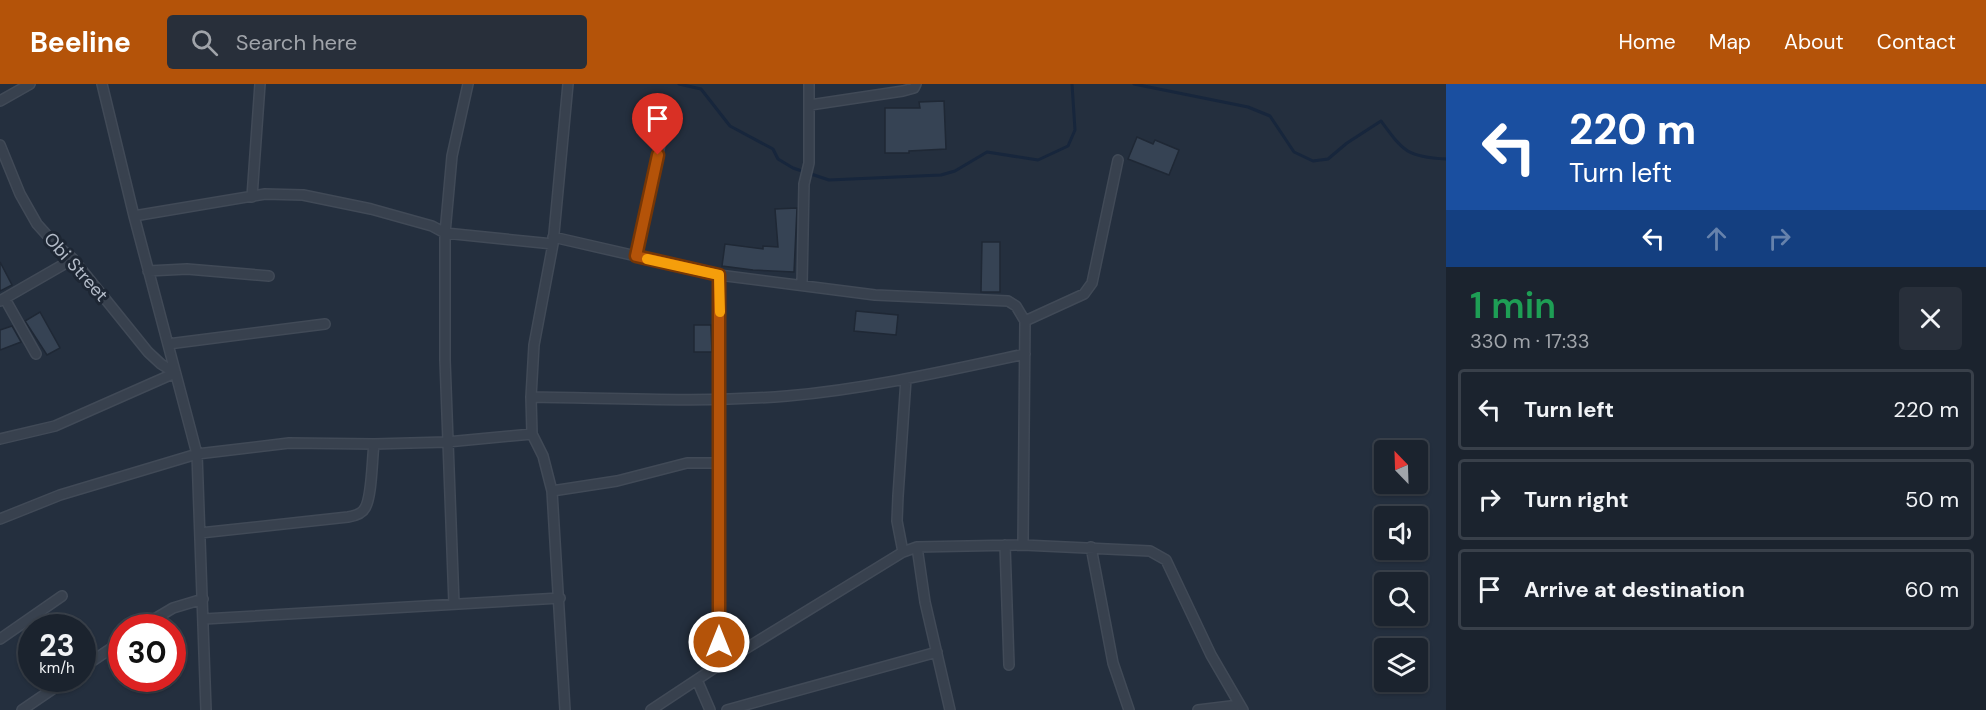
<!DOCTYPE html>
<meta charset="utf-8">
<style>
body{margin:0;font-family:"DM Sans",sans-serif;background:#282f3a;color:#f1f3f6;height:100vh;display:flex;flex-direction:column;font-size:22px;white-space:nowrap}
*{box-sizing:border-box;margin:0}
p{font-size:20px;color:#a0a4aa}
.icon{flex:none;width:33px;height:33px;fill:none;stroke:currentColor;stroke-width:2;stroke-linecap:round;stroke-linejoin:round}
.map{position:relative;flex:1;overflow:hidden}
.side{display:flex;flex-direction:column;background:#1b232e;width:540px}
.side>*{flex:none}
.top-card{background:#1a4fa0;color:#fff;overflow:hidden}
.needle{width:39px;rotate:337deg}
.buttons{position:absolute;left:1374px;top:356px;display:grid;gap:12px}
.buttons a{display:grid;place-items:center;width:54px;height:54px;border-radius:6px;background:#1b232e;box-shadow:0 2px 4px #0004,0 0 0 2px #39404a;font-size:30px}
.speed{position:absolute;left:18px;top:530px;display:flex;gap:12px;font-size:30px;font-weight:700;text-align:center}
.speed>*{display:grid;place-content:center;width:78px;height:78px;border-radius:50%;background:#1b232e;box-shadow:0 2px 4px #0004,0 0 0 2px #39404a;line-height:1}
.speed small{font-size:15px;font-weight:400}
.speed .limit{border:9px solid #d22;background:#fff;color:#111}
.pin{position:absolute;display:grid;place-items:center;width:51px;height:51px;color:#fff;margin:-62px -26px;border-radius:50% 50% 50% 0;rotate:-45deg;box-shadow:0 0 6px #0007}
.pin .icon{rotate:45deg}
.me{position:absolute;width:66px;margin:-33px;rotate:0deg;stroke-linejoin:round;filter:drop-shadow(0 0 4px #0008)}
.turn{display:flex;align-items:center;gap:21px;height:126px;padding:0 24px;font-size:27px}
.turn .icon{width:78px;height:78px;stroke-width:2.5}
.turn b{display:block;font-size:42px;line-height:51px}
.lanes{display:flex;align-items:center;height:57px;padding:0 24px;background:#0003;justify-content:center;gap:30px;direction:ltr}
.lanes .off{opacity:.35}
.round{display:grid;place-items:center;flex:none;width:63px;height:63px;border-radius:6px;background:#282f3a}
.summary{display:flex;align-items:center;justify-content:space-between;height:102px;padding:0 24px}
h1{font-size:36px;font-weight:600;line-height:45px;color:#1e9e55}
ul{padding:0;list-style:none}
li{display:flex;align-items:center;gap:18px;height:81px;margin:0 12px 9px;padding:0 12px;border:3px solid #39404a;border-radius:6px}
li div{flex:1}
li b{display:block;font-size:22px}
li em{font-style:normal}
header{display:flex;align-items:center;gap:36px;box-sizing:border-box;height:84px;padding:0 30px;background:#b45309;color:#fff}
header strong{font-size:28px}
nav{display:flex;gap:33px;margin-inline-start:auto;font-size:21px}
.search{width:420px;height:54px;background:#282f3a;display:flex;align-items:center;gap:15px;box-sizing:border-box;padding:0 21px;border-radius:6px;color:#a0a4aa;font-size:22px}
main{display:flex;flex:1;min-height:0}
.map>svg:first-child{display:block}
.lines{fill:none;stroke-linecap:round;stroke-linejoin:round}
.stream{stroke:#17263c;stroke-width:3}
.building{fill:#364354;stroke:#1f2835;stroke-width:1.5}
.minor-casing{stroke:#414a57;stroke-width:12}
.minor{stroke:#38414e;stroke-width:9}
.route-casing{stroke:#753606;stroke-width:15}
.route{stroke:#b45309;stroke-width:10}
.slow{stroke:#f59e0b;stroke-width:10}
.labels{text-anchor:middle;stroke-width:6;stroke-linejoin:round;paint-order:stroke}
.street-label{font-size:18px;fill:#b4bcc9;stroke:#1d2633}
</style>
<header>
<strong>Beeline</strong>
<div class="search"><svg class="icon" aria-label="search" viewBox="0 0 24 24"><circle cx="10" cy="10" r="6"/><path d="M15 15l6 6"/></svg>Search here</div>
<nav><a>Home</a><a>Map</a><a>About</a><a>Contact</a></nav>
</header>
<main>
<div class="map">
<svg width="1446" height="626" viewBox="0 0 1446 626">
<rect width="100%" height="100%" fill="#242f3e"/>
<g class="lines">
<path class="stream" d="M679 0 701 5 730 42 773 65 778 75 793 84 829 96 941 91 955 87 987 68 1038 76 1068 62 1075 46 1072 0
M1134 0 1248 23 1270 32 1294 68 1313 77 1328 75 1347 59 1381 37C1403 67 1407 73 1446 75"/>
</g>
<path class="building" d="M944 17 946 65 909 67V69H885V24H920L919 18Z
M1137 53 1153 60 1155 56 1179 66 1169 91 1128 75Z
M797 124 794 188 753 186 722 182 725 160 763 165V162L778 163 775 125Z
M982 158H1000V208H981Z
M0 178 12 201 0 207Z
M856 227 898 231 896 251 854 247Z
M40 228 60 264 47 271 25 237Z
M694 241H711L712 268H694Z
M12 242 21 258 0 266V246Z"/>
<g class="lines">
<g class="minor-casing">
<path id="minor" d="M102 0 134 132 197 370 206 626
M0 17 30 0
M810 21 903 7 914 4 916 0
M0 61 20 110 37 140 56 161 73 175 148 268 161 280 175 289
M252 113 260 0
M134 132 265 110 303 111 371 125 432 142 445 149 553 160
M553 153 719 191 875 211 1008 217 1016 222 1025 237 1023 461
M636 172 662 51
M148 187 187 185 269 192
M802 201 804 100 809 79V0
M5 215 36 270
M0 217 73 175
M1025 237 1084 210 1092 199 1118 76
M168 260 325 240
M531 313C616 314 702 319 787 312 867 305 946 287 1025 270
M0 355 55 342 175 289
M552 407 617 397 687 379H720
M0 435 60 411 197 370 289 359 374 360 447 358 532 350
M200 449 348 433C354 432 362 430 365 424 372 413 372 375 374 360
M1005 461 1009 581
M917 463 925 518 950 626
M1091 463 1113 579 1129 626
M903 468 897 437 898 412 906 295
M454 520 445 276V149L452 72 468 0
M204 535 560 514
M141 543 173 524 203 515
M0 555 62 512
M719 581V191
M82 584 122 557
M697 596 710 626
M22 626 69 594
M565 626 552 407 543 372 532 350 531 313 534 261 553 160 568 0
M651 626 719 581 903 468 917 463 1023 461 1150 467 1166 476 1211 571 1243 626
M727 626 937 568
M1198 626 1239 621"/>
</g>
<use href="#minor" class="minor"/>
</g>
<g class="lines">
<g class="route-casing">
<path id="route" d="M658 71 636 172 719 191V558"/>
</g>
<use href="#route" class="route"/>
<path class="slow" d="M647 175 719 191 720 228"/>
</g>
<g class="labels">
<g class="street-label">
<text transform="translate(76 183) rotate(48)" y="6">Obi Street</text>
</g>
</g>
</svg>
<div class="buttons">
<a><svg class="needle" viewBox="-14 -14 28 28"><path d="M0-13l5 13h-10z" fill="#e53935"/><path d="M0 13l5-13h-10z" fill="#a0a4aa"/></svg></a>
<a><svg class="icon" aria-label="sound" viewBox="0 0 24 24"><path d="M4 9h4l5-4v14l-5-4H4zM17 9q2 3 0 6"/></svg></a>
<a><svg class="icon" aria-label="search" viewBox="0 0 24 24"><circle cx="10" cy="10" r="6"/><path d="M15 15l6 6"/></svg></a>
<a><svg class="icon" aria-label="layers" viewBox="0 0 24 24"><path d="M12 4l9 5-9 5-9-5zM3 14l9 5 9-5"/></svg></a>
</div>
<div class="speed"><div>23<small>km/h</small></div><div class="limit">30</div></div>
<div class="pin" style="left:658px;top:71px;background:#d93025"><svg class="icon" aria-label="arrive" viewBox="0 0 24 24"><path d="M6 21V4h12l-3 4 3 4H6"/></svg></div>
<svg class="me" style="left:719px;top:558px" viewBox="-20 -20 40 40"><circle r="17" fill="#b45309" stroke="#fff" stroke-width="3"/><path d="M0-11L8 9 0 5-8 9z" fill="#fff"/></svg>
</div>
<section class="side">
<div class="top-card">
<div class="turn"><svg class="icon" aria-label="left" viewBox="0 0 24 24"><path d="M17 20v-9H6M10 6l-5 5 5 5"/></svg><div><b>220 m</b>Turn left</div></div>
<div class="lanes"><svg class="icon" aria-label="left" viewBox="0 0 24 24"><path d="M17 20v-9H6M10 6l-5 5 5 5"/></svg><svg class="icon off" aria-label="ahead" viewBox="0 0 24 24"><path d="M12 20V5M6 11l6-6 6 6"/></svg><svg class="icon off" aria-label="right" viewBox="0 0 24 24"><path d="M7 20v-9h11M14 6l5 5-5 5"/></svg></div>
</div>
<div class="summary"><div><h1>1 min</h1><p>330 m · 17:33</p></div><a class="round"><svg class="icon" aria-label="close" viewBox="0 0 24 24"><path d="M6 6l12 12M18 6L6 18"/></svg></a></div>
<ul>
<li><svg class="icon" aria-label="left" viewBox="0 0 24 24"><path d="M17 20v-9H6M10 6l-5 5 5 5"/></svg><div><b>Turn left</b></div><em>220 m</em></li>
<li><svg class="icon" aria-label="right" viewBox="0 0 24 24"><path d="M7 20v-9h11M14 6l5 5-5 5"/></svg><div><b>Turn right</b></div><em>50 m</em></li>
<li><svg class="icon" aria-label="arrive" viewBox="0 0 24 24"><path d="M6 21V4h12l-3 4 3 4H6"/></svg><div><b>Arrive at destination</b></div><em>60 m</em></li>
</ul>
</section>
</main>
